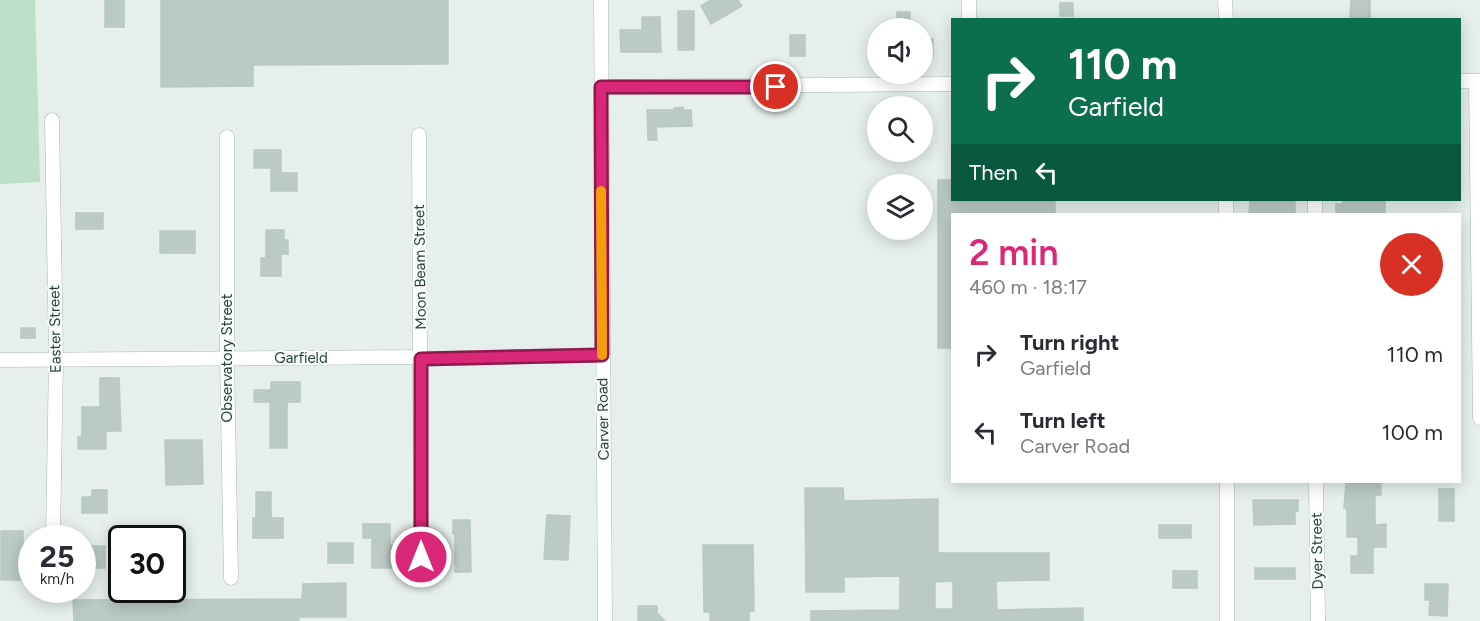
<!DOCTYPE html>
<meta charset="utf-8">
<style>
body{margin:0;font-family:Figtree,sans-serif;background:#f7f7f7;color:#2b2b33;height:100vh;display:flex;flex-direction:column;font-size:22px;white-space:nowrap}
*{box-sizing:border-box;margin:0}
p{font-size:20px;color:#7c7c81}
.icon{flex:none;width:33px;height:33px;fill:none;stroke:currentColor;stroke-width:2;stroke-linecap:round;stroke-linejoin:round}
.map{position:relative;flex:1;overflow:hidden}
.drawer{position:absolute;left:951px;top:213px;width:510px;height:270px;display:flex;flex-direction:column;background:#fff;border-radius:0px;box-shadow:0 3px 15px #0003}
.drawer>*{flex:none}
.guide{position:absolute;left:951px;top:18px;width:510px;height:183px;border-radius:0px;box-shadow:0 3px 15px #0003;background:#0b6e4f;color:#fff;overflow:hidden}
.fabs{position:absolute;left:867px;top:18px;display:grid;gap:12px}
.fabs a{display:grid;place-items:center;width:66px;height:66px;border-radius:50%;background:#fff;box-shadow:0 3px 15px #0003;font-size:30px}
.speed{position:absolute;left:18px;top:525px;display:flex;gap:12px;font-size:30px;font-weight:700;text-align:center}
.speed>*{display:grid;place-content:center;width:78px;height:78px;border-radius:50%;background:#fff;box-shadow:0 3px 15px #0003;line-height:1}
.speed small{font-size:15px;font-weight:400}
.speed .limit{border:3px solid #111;border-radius:9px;background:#fff;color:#111}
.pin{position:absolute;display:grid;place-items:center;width:51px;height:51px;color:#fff;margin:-26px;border:3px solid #fff;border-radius:50%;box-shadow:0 2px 6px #0007}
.me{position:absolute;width:66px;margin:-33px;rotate:0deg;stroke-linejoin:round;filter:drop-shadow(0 0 4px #0008)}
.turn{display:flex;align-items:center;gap:21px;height:126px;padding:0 18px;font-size:27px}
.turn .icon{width:78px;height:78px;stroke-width:2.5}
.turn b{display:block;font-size:42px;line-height:51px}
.then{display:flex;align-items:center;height:57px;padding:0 18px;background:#0003;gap:12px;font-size:22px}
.round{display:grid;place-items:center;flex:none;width:63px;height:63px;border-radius:32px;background:#f7f7f7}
.summary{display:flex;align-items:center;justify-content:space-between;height:102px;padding:0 18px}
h1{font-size:36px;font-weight:600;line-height:45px;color:#db2777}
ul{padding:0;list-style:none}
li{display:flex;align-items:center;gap:18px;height:78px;padding:0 18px}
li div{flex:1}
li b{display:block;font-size:22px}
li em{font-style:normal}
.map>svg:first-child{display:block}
.green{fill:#bfe0c8}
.building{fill:#bbcac4;stroke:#b8c9c2;stroke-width:1.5;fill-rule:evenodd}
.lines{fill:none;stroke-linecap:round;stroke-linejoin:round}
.minor-casing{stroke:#a8b8b2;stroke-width:15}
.minor{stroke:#fff;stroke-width:14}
.route-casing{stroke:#8e194d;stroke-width:15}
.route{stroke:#db2777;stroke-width:10}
.slow{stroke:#f59e0b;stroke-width:10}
.labels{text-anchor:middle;stroke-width:4.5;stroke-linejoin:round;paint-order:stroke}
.street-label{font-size:15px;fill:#24423a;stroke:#f7fbf9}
</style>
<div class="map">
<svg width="1480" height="621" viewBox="0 0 1480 621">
<rect width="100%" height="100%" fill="#e6efeb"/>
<path class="green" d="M0 0H35L40 182 0 184Z"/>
<path class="building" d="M105 0H124V27H105Z
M161 0H448V64L253 65V86L161 87Z
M711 0H738L742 6 711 24 701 6Z
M1351 0H1370V20H1350Z
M1060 3H1073V16H1060Z
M678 11H694V50H678Z
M897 12H910V28H897Z
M642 17H660L661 52H621L620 30H642Z
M790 35H805V56H790Z
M922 39H933V56H922Z
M683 107V110H691L692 126 656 127 657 140H648L647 110H674V108Z
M254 150H281V173H297V191H271V168H254Z
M938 180H952V200H1055V214H952V348H938Z
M1250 200H1291V201H1295V214H1249Z
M1343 200H1385V214H1336V204H1343Z
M76 213H103V229H76Z
M266 230H284V240H288V254H281V276H261V258H266Z
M160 231H195V253H160Z
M21 328H35V338H21Z
M100 378H119L121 431H106V449H78V437H82V407H100Z
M271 382H300V402H287V448H270V402H254V390H271Z
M165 440H202L203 484 166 485Z
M1346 483H1381V495H1375V525L1386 524V547H1373V573H1351V556H1358V537H1347V508H1344Z
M805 488H843L844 501 938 499V553H1049V580L996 581 997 610 1083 608V621H811V611L900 610V576L844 577V592H806ZM953 581V609H935V582Z
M1439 489H1454V521H1439Z
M92 490H107V513H82V497H92Z
M256 492H271V518H283V538H253V518H256Z
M1253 500H1298V511H1295V524L1254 525Z
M547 515 570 516 568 560 544 559Z
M453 520H470L471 572H455V534H453Z
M363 524H390V545H394L393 568H372V538H363Z
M1159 525H1191V538H1159Z
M1 531H23V560H27V580H1Z
M328 543H353V563H328Z
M703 545H753L754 611H749V621H710V612H704Z
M82 546H105V568H82Z
M1255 568H1295V579H1255Z
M1173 571H1197V588H1173Z
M346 583V617H299V621H74L73 600 302 599 303 584Z
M1425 584H1448L1447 616 1429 615 1430 600H1425Z
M638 606H657V613L665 621H638Z"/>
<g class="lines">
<g class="minor-casing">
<path id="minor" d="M601 0 605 621
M1225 0 1226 20
M969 20V0
M1460 81H1480
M1476 81 1480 418
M601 87 952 84
M52 120 56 359 53 538
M419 135 421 579
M227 137V358L231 578
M1226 200V214
M1315 200V214
M0 360 416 357 421 359 602 355
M1227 482V621
M1316 482 1318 621"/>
</g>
<use href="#minor" class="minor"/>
</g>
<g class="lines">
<g class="route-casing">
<path id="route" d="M421 557V359L602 355 601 87H776"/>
</g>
<use href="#route" class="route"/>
<path class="slow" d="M601 191 602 355"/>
</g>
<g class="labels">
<g class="street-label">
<text transform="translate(420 267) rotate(-91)" y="5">Moon Beam Street</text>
<text transform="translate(55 329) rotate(-91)" y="5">Easter Street</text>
<text transform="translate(227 358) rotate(-90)" y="5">Observatory Street</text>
<text x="301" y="363">Garfield</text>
<text transform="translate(603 419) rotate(-91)" y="5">Carver Road</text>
<text transform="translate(1317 551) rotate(-91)" y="5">Dyer Street</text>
</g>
</g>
</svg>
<div class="fabs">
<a><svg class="icon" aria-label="sound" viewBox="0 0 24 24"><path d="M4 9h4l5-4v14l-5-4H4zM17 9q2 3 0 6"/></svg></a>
<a><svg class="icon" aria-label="search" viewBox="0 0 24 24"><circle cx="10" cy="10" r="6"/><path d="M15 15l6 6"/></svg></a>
<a><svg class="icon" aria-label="layers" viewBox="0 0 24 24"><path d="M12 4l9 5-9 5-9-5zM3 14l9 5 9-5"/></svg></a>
</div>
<div class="speed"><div>25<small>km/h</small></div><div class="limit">30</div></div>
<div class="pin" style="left:776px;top:87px;background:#d93025"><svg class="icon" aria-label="arrive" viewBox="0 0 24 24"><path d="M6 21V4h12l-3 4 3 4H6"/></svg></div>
<svg class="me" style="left:421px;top:557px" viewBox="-20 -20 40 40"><circle r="17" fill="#db2777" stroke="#fff" stroke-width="3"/><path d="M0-11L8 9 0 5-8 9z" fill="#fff"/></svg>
<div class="guide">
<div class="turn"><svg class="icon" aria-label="right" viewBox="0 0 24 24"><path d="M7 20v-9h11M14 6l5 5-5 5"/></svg><div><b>110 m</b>Garfield</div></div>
<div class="then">Then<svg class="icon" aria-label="left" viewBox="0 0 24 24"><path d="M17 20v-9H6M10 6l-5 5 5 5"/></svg></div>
</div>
<section class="drawer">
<div class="summary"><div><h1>2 min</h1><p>460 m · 18:17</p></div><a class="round" style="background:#d93025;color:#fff"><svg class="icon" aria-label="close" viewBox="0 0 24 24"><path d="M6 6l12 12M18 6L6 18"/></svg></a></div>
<ul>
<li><svg class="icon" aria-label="right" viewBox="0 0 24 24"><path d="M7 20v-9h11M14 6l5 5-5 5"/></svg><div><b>Turn right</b><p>Garfield</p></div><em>110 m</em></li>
<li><svg class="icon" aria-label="left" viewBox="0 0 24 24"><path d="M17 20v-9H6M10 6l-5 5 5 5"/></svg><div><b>Turn left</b><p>Carver Road</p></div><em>100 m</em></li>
</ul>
</section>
</div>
